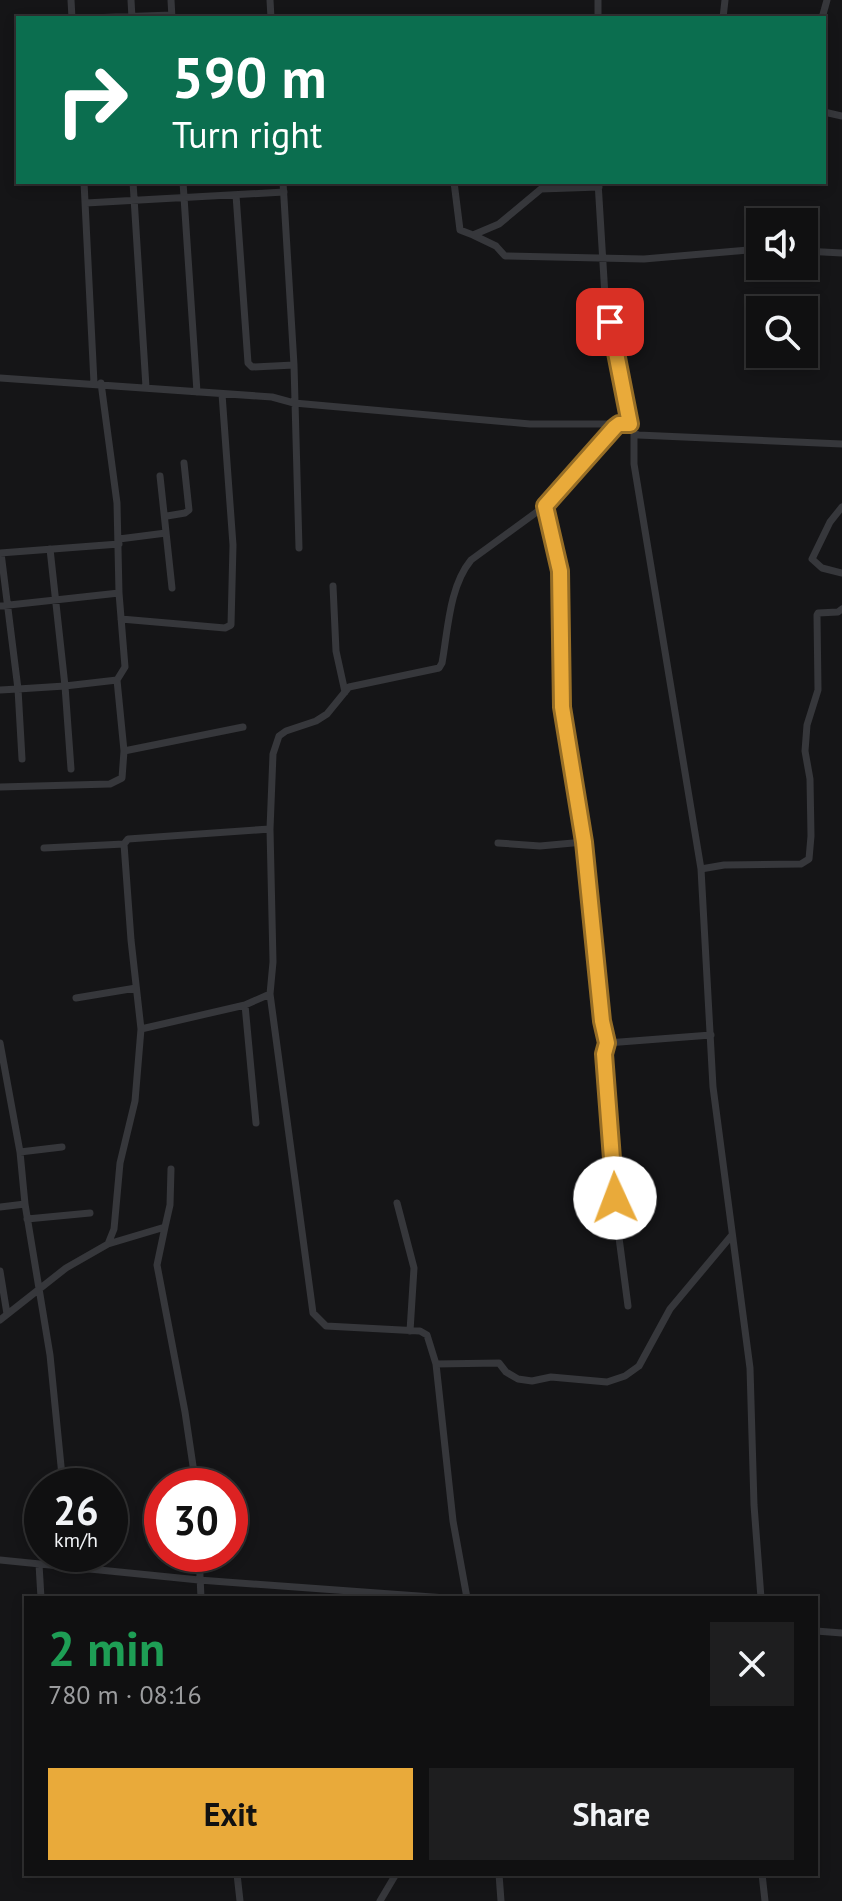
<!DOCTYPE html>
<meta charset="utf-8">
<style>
body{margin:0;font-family:"PT Sans",sans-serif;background:#1e1e1f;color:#f1f3f6;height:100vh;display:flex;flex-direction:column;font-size:30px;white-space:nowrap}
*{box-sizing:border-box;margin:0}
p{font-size:26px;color:#9c9d9f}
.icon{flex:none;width:44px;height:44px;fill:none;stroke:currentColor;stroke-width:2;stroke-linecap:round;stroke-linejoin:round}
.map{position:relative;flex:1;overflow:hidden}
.panel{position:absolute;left:24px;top:1596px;width:794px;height:280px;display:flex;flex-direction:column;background:#101011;border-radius:0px;box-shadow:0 4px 12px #0003,0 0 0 2px #303031}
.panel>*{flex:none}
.hud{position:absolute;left:16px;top:16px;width:810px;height:168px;border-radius:0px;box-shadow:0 4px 12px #0003,0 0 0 2px #303031;background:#0b6e4f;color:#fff;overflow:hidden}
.fabs{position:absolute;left:746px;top:208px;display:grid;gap:16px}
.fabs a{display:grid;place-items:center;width:72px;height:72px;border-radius:0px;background:#101011;box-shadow:0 4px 12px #0003,0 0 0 2px #303031;font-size:40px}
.speed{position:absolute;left:24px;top:1468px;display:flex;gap:16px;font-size:40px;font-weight:700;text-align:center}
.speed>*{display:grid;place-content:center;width:104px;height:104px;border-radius:50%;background:#101011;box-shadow:0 4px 12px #0003,0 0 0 2px #303031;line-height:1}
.speed small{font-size:20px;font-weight:400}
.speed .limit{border:12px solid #d22;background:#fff;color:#111}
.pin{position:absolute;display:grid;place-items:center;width:68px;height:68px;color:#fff;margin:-34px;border-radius:16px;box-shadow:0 4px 12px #0006}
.me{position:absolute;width:88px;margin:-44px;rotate:358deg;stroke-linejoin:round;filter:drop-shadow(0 0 6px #0008)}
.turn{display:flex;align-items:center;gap:28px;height:168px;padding:0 24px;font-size:36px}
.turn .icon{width:104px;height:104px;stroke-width:2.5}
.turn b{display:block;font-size:56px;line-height:68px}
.round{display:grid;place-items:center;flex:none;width:84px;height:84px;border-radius:0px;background:#1e1e1f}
.overview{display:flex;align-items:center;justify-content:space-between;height:136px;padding:0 24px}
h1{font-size:48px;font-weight:700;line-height:60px;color:#1e9e55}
.action{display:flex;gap:16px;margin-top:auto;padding:16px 24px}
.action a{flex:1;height:92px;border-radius:0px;background:#e9aa3a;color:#111;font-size:32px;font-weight:700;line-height:92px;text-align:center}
.action a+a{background:#1e1e1f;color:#f1f3f6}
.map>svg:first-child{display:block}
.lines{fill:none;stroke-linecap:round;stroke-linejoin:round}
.street{stroke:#36373b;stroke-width:7}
.route-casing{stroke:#976e26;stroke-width:20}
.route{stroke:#e9aa3a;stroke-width:14}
</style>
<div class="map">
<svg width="842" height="1901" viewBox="0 0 842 1901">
<rect width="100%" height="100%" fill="#151517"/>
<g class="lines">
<path class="street" d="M71 0 72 18
M131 0 132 18
M171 0 172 18
M270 0 271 18
M598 0V18
M89 18 172 15
M723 18 725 0
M822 18 827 0
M824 112 842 116
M84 182 94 383
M133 182 146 387
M183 182 197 392
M283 182 294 365 299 548
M454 182 460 230 473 235
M598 182 605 296 634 433V464L701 869 713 1087 750 1368 754 1505 761 1598
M599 187 541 189 499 224 473 235 496 246 505 256 644 259 760 249
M236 195 248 363 252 367 294 365
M86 203 284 192
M804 251 842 253
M0 378 272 397 294 403 530 424H620
M634 433 638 435 842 444
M160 476 172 588
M545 506 560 571 562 707 584 842 602 1021 607 1043
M842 507 830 522 812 559 822 568 842 573
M167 516 185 513 189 510 184 463
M119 539 166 533
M0 553 119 544
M333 586 336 651 345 692
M0 606 119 593
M121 619 225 628 231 625 233 545 222 394
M0 690 18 689 1 553
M124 751 243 727
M22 759 18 689 65 686 50 549
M71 769 65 686 117 680 125 667 119 593 117 503 101 383
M0 787 110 784 122 778 124 751 117 680
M498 843 540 846 584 842
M124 844 131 940 141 1029
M44 848 124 844 128 839 270 829
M701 869 724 865 801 864 809 859 811 836 810 779 805 751 807 725 818 690 817 615 818 613 838 612 842 609
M270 994 313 1313 326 1326 420 1331 427 1335 436 1364 453 1521 467 1598
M76 998 136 988
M245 1005 256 1123
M0 1043 20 1152 25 1204 50 1355 63 1486
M20 1152 62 1147
M397 1203 414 1268 410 1331
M0 1207 25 1204
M27 1219 90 1213
M165 1227 170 1205 171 1169
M108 1244 165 1227 157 1265 185 1412 196 1486
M0 1271 7 1314
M628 1306 616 1215 612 1132 604 1054 607 1043 711 1035
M0 1320 66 1268 108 1244 114 1229 120 1163 135 1101 141 1029 245 1005 270 994 273 962 270 829 273 754 279 736 286 731 316 721 327 714 349 687 439 668 442 663C448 630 449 587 471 560L545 506 619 424
M436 1364 499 1363 506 1372 518 1379 532 1381 551 1377 607 1382 625 1376 639 1366 670 1309 732 1235
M65 1554V1566
M199 1554 201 1598
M0 1560 199 1580 446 1598
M39 1564 41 1598
M816 1631 842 1633
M237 1874 240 1901
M499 1874 501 1901
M762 1874 765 1901
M380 1901 396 1874"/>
</g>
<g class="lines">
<g class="route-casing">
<path id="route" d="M610 322 630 424H619L615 427 545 506 560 571 562 707 584 842 602 1021 607 1043 604 1054 615 1198"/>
</g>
<use href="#route" class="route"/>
</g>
</svg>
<div class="fabs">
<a><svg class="icon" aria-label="sound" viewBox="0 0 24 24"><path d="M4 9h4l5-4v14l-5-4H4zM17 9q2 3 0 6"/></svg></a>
<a><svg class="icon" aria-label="search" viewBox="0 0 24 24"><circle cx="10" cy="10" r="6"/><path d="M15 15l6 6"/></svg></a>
</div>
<div class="speed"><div>26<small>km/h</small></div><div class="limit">30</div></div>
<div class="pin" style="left:610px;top:322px;background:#d93025"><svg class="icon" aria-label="arrive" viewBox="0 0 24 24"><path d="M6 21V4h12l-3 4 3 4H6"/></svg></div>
<svg class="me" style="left:615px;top:1198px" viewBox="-20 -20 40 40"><circle r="19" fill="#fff"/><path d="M0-13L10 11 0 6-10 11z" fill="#e9aa3a"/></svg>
<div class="hud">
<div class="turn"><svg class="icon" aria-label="right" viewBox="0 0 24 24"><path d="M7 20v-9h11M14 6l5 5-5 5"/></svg><div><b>590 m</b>Turn right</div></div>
</div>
<section class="panel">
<div class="overview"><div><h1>2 min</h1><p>780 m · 08:16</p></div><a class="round"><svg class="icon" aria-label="close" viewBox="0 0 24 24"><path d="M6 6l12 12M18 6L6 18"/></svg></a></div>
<div class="action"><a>Exit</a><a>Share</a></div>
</section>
</div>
